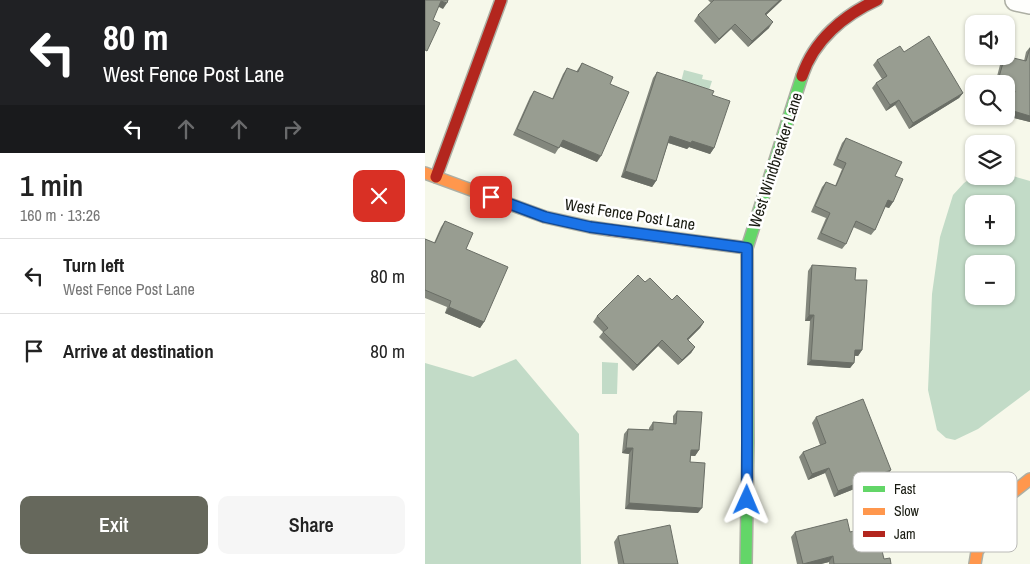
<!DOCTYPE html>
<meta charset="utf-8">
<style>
body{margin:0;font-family:"Archivo Narrow",sans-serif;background:#f6f6f6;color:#222;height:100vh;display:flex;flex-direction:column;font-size:19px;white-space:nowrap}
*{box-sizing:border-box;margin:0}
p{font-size:16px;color:#767676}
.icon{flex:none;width:28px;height:28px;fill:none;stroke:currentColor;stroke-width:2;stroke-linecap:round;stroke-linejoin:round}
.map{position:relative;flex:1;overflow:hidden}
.panel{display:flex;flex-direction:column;background:#fff;width:425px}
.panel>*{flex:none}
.banner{background:#202124;color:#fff;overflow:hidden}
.tools{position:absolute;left:540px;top:15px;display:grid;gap:10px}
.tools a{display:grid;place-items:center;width:50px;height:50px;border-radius:10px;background:#fff;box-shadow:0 1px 4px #0004;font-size:25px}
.pin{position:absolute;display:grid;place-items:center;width:42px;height:42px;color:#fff;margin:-21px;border-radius:10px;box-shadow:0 2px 8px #0006}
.me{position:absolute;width:55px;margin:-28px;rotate:1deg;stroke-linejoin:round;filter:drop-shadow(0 0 4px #0008)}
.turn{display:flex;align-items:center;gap:18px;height:105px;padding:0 20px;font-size:22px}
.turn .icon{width:65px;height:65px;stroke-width:2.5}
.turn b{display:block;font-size:35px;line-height:42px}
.lanes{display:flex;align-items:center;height:48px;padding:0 20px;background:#0003;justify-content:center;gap:25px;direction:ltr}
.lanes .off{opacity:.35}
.round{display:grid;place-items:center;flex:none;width:52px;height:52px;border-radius:10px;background:#f6f6f6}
.head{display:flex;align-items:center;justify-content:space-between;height:85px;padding:0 20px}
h1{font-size:30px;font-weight:600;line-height:38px}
.action{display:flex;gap:10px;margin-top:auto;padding:10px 20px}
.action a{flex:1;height:58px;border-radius:10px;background:#66685c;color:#fff;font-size:20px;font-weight:600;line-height:58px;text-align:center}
.action a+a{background:#f6f6f6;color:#222}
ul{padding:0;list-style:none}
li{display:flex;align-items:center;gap:15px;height:75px;padding:0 20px;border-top:1px solid #e0e0e0}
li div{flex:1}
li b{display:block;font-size:19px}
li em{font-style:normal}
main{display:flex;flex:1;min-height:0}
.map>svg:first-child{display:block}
.water{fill:#c2dbc7;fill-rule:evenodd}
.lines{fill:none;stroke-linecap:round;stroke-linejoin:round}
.street-casing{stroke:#adafa4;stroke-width:24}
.fast-casing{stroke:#adafa4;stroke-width:14}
.slow-casing{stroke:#adafa4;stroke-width:14}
.jam-casing{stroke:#adafa4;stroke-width:14}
.street{stroke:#fefefc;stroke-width:21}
.fast{stroke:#63d668;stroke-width:11}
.slow{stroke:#ff974d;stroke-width:11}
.jam{stroke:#b3261e;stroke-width:11}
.wall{fill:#83877d}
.shaded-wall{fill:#6a6e66}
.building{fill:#989d91;stroke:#6a6e66}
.route-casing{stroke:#114b97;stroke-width:12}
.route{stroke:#1a73e8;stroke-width:9}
.labels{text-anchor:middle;stroke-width:5;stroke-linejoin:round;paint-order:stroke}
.street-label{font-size:16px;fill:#181a10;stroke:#fff}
.key{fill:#fff;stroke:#babab7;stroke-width:1}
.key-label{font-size:14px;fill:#181a10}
</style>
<main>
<section class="panel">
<div class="banner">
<div class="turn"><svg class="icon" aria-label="left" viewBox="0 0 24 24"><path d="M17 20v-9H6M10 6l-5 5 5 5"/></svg><div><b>80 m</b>West Fence Post Lane</div></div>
<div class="lanes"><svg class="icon" aria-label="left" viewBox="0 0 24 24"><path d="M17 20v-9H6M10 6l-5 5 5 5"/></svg><svg class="icon off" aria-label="ahead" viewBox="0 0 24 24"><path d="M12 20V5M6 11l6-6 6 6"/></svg><svg class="icon off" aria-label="ahead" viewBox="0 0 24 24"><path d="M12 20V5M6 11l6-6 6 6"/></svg><svg class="icon off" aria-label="right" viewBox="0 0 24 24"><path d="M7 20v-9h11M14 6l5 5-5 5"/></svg></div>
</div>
<div class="head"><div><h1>1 min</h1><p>160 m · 13:26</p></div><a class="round" style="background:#d93025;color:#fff"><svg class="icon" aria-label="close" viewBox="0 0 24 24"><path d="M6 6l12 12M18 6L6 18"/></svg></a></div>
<ul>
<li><svg class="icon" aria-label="left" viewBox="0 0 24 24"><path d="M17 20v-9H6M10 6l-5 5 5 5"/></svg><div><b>Turn left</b><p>West Fence Post Lane</p></div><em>80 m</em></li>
<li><svg class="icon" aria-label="arrive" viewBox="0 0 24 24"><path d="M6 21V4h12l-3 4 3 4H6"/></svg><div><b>Arrive at destination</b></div><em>80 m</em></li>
</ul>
<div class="action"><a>Exit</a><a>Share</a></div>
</section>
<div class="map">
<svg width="605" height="564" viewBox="0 0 605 564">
<rect width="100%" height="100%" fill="#f6f8ea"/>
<path class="water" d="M259 70 278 75 277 79 287 81 284 90 256 82Z
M581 174 605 181V390L553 429 530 440 521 438 512 430 503 390 507 294 515 237 528 195 539 183 549 176H581ZM549 204H581V236H549ZM549 264H581V296H549Z
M91 359 154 434 156 564H0V363L48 377Z
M177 362 193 363 192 394H177Z"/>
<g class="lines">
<g class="street-casing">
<path id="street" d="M591 0 605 3"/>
</g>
<g class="fast-casing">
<path id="fast" d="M321 564 323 443 322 248 377 76"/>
</g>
<g class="slow-casing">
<path id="slow" d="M0 173 120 217 165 227 185 230
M550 564 552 552 586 494 605 479"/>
</g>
<g class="jam-casing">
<path id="jam" d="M377 76C389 40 419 15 452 0
M11 177 76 0
M185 230 322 248"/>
</g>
<use href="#street" class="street"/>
<use href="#fast" class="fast"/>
<use href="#slow" class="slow"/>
<use href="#jam" class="jam"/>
</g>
<path class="wall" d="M283 0H357L341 15 344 28 323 47 306 29 290 44 269 21 273 15 286 3Z
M605 47V122L581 116 586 97 581 95V84H570L576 61 579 56 599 61 601 52Z
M479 52 538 93 534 98 484 129 470 105 461 111 447 88 451 83 457 79 448 65 452 60Z
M157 63 185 84 172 162 135 146 130 154 88 135 105 97 109 91 127 99 138 74 142 68 151 72Z
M232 72 287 95 289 148 285 154 264 147 262 149 243 143 231 181 227 187 196 177 228 78Z
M421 138 470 176 468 202 464 208 460 207 450 230 446 235 428 227 421 244 417 249 392 239 401 218 386 212 397 187 401 182 410 186 417 169 408 165 417 143Z
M20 221 41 249 59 322 55 328 20 313 22 307 0 298V239L9 243 16 227Z
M387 265 430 280 437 350 433 356H430L429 363 425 368 382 365 385 321H380L383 271Z
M220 282 279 322 275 328 263 340 270 347 266 353 253 365 233 346 208 371 174 337 178 332 168 322 172 316Z
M252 411 274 450 270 456H266L265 462 273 513 200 509 204 454 197 453 199 434 203 429 224 430V428L228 422 248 424V416Z
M391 417 462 476 409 497 400 473 383 480 374 457 378 452 395 445 387 423Z
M370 532H425L459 559 466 564H404V562L396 564H372L366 537Z
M193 536 253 564H193L189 542Z"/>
<path class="shaded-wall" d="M355 0H357L336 20 340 14Z
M16 1 22 3 18 9 12 6Z
M348 22 344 28 323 47 327 41Z
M310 24 306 29 290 44 294 39Z
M581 88 590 91 586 97 581 95Z
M538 93 534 98 484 129 488 123Z
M474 100 470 105 461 111 465 105Z
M585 110 605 116V122L581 116Z
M245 136 267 141 289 148 285 154 264 147 262 149 241 142Z
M138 140 176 156 172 162 134 146Z
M200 171 231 181 227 187 196 177Z
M463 200 468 202 464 208 459 206Z
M24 307 59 322 55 328 20 313Z
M384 315H389L385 321H380Z
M279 322 275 328 258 345 262 339Z
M237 340 233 346 208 371 212 365Z
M270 347 266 353 253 365 257 360Z
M430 350H437L433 356 426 355Z
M386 360 429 363 425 368 382 365Z
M201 448H208L204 454 197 453Z
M266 450H274L270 456 262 455Z
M404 468 400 473 383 480 387 474Z
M466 470 462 476 409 497 413 491Z
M204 503 277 508 273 513 200 509Z
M408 556 404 562 396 564H377Z"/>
<path class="building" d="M0 0H23L22 3 16 1 8 20 15 23 2 51 0 50Z
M289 0H355L340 14 348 22 327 41 310 24 294 39 273 15Z
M504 36 538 93 488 123 474 100 465 105 451 83 462 76 452 60 475 46 479 52Z
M605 48V116L585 110 590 91 581 88V84H572L580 56 601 61Z
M157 63 188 77 185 84 204 92 176 156 138 140 134 148 92 129 109 91 128 99 142 68 153 72Z
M232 72 289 91 287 95 305 101 289 148 267 141 266 143 245 136 231 181 200 171Z
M421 138 477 162 470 176 478 179 468 202 463 200 450 230 431 221 421 244 396 233 405 213 390 206 401 182 411 186 421 163 412 159Z
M20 221 48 233 41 249 83 267 59 322 24 307 26 301 0 290V239L10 243Z
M387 265 431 268 430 280H442L437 350H430L429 363 386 360 389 315H384Z
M213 275 220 282 225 278 247 300 252 295 279 322 262 339 270 347 257 360 237 340 212 365 178 332 183 328 172 316Z
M438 399 466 470 413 491 404 468 387 474 378 452 401 443 391 417Z
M252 411 277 412 274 450H266L265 462 280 463 277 508 204 503 208 448H201L203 429 228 430V422L251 424Z
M422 519 425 532 451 526 459 559 465 558 466 564H409L408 556 378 564 370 532Z
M245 525 253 564H199L193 536Z"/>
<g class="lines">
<g class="route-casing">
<path id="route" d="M66 197 120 217 165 227 322 248V500"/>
</g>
<use href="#route" class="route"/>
</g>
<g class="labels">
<g class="street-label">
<text transform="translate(350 160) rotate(-72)" y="6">West Windbreaker Lane</text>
<text transform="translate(205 214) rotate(9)" y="6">West Fence Post Lane</text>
</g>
</g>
<rect x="428" y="472" width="164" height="80" rx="8" class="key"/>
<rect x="438" y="486" width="22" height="6" fill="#63d668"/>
<rect x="438" y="508" width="22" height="7" fill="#ff974d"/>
<rect x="438" y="531" width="22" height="6" fill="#b3261e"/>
<g class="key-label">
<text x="469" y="494">Fast</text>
<text x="469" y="516">Slow</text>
<text x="469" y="539">Jam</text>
</g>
</svg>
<div class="tools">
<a><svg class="icon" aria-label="sound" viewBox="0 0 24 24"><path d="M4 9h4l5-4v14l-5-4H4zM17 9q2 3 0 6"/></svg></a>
<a><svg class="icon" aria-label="search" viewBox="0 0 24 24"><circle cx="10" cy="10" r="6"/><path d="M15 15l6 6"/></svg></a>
<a><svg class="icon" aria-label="layers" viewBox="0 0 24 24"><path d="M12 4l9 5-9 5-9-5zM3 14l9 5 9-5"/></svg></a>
<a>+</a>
<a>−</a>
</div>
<div class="pin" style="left:66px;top:197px;background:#d93025"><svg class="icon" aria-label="arrive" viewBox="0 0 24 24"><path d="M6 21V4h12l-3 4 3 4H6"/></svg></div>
<svg class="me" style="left:322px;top:500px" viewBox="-20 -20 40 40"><path d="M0-17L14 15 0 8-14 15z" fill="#1a73e8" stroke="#fff" stroke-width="4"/></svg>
</div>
</main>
